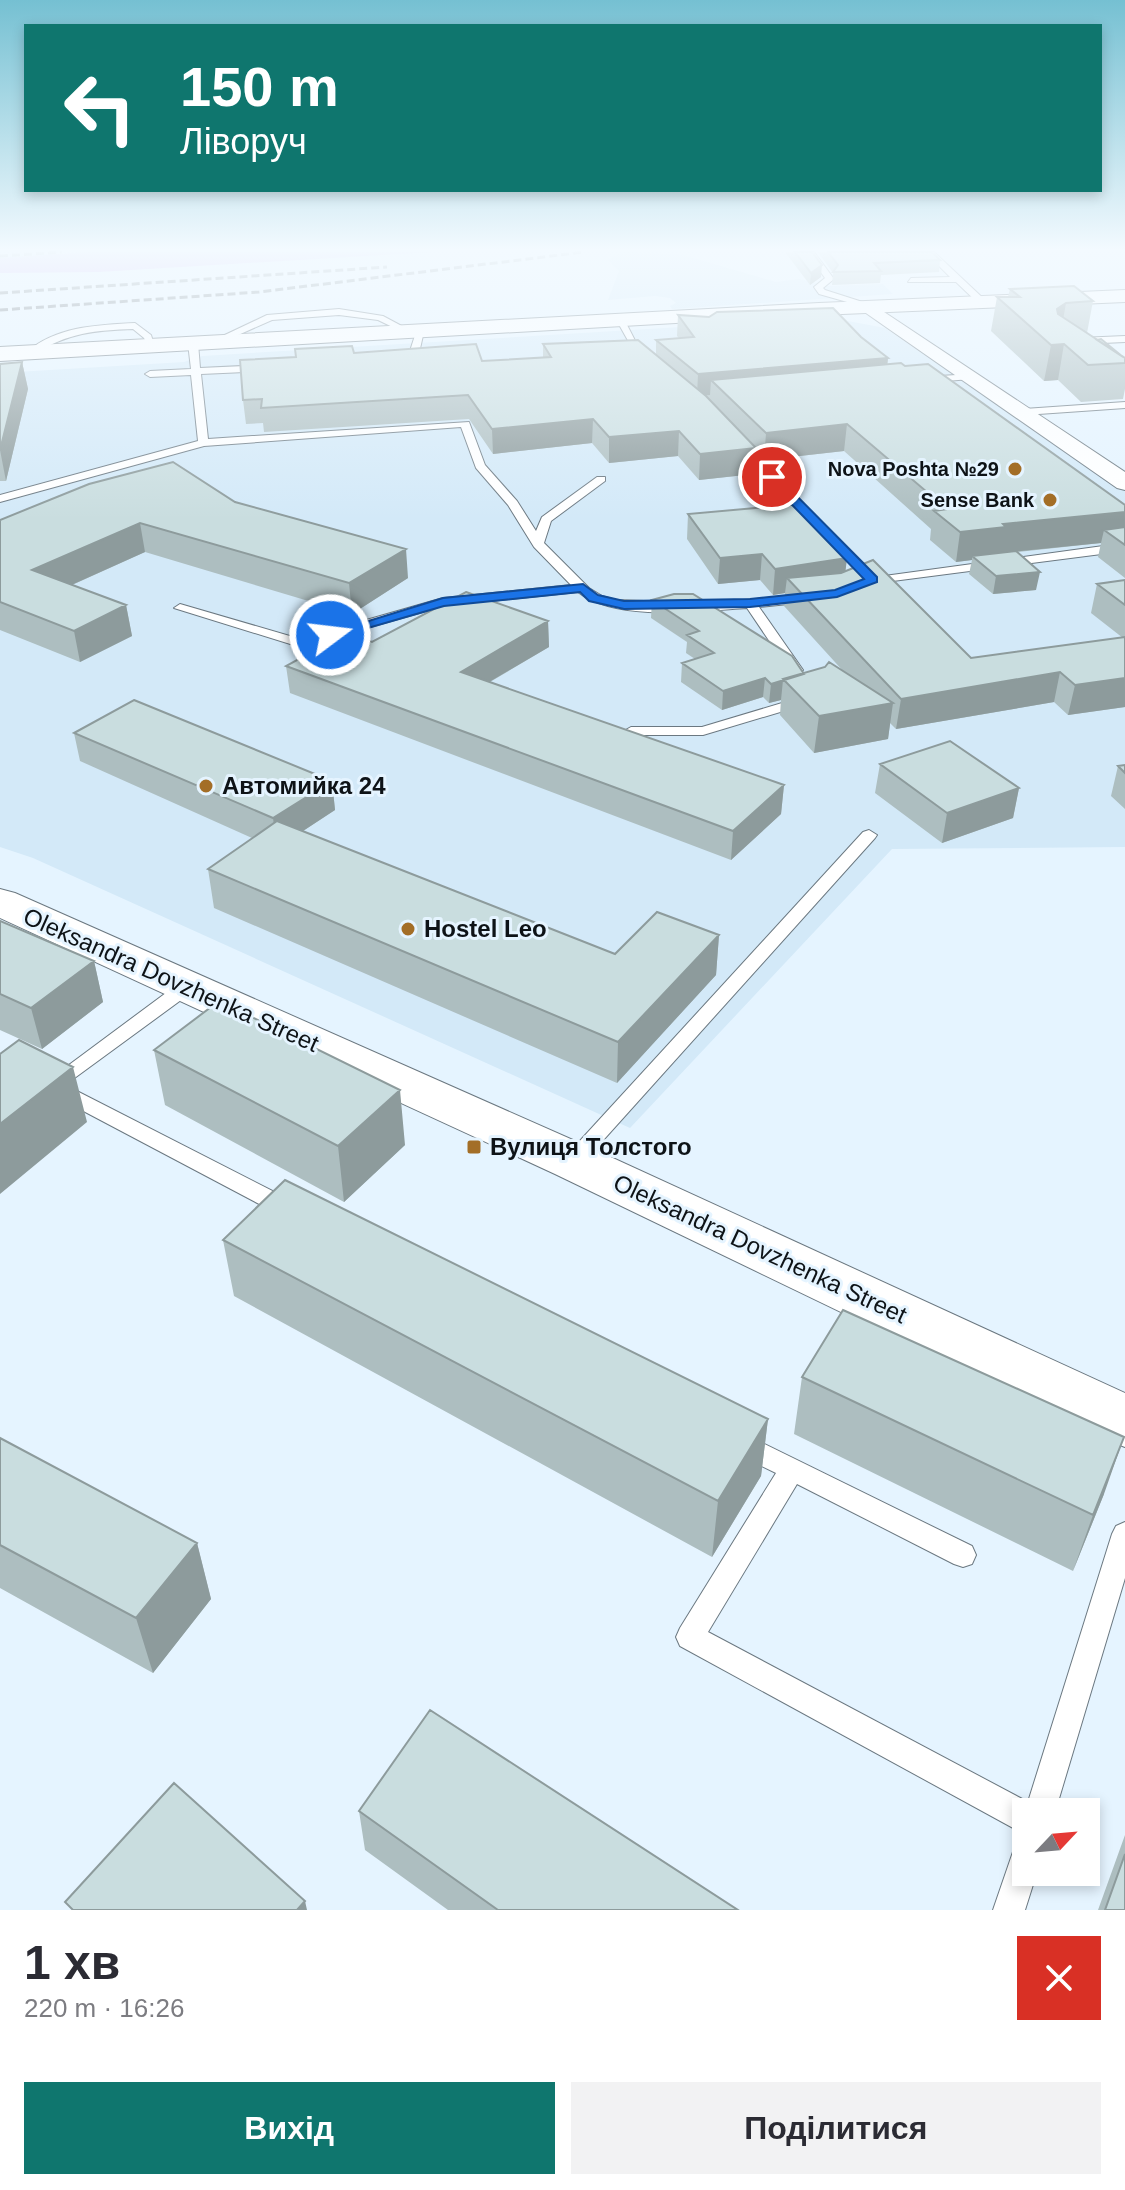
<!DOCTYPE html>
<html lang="uk">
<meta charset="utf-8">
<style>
body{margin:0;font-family:Helvetica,sans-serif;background:#f2f2f3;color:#2b2b33;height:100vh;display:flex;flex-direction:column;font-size:30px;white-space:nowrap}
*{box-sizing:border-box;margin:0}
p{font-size:26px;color:#7c7c81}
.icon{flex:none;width:44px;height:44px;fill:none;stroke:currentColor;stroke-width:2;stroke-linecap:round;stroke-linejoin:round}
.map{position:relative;height:1910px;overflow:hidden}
.sheet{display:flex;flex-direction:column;background:#fff;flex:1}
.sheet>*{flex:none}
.hud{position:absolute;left:24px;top:24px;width:1078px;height:168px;border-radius:0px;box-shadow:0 4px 12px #0003;background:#0f766e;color:#fff;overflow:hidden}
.needle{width:52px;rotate:64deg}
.controls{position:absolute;left:1012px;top:1798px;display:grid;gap:16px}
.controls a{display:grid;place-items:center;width:88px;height:88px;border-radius:0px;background:#fff;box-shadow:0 4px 12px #0003;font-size:40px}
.pin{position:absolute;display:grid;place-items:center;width:68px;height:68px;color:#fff;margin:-34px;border:4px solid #fff;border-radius:50%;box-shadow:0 2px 8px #0007}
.me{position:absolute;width:88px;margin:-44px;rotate:75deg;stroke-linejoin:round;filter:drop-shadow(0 0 6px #0008)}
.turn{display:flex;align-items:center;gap:28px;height:168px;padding:0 24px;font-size:36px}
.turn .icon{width:104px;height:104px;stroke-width:2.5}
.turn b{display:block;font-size:56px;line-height:68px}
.round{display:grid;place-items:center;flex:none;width:84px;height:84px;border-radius:0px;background:#f2f2f3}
.summary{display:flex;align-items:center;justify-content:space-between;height:136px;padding:0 24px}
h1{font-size:48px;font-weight:700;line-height:60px}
.action{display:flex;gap:16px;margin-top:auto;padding:16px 24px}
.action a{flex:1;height:92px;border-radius:0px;background:#0f766e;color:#fff;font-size:32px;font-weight:700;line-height:92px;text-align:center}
.action a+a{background:#f2f2f3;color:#2b2b33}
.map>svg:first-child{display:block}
.built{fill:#d3e9f8}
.forest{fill:#d0aaf2}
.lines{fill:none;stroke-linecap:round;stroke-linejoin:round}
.lane-casing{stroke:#6b7881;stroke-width:2}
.street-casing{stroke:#6b7881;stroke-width:2}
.secondary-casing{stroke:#6b7881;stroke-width:2}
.primary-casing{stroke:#6b7881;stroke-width:2}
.lane{fill:#fff;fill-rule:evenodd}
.street{fill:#fff;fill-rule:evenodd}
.secondary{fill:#fff;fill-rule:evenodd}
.primary{fill:#fff;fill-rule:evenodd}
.rail{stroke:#6e787f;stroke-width:3;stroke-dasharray:8 4;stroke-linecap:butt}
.wall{fill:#adbec0}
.shaded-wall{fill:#8d9b9c}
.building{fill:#c9dddf;stroke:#8d9b9c;stroke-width:2}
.route{fill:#1a73e8;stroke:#114b97;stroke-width:2}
.poi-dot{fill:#a36e27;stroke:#e5f4ff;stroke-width:3}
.labels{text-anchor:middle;stroke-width:6;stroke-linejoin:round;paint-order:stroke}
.far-poi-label{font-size:20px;font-weight:bold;fill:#0e1317;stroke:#e5f4ff;text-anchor:end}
.poi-label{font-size:24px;font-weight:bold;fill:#0e1317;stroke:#e5f4ff;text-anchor:start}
.street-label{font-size:24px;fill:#0e1317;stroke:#e5f4ff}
</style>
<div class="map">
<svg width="1125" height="1910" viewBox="0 0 1125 1910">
<rect width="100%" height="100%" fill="#e5f4ff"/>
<path class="built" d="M622 252 683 255 776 282 799 279 829 286 883 284 893 294 672 309 670 306 676 303 670 298 655 296 608 300 619 271 608 260Z
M832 318 885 328 1125 491V847L892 849 630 1128 33 858 0 847V373L184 362 202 356Z"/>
<path class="forest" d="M88 252H433L98 272 0 273V258Z"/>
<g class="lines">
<g class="lane-casing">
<path id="lane" d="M806 252H814L834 279 823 288 825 290 872 305V309L819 294 814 287 825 278Z
M925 252H934L985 300V304H979L956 282H908L911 278 950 277Z
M339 309 383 316 411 331 407 334 378 320 339 315 272 320 218 344 210 342 267 315Z
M621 318 625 321 646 362H640L617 321Z
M135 323 151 335 155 348H149L144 338 133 329C97 330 66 333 35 354L27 352C57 326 98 325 135 323Z
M417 329 424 331 419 353 401 362H395V358L410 351Z
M1125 336V342L1080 344 1075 341 1080 338Z
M193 340 198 343 200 368 264 365 269 368 264 371 201 374 208 439 469 422 485 465 517 501 536 531 542 517 597 477H605V481L551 521 544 543 589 588 602 596 616 600 700 603 812 595 813 598 807 602 759 607 803 670 796 674 791 673 747 608C701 611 616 622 578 592L444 606 300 647 174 608 180 604 300 639 443 598 571 585 534 547 508 505 476 468 461 427 204 446 0 502V495L198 441 191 375 150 377 145 374 150 371 191 369 188 343Z
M973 374V378L970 379 923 383 918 380 923 377Z
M1125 402V408L1024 415 1019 412 1024 409Z
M733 441H741L877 577 1125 543V551L862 585 860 582 865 579 733 445Z
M802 697 809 701 807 704 703 735H631L624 731 631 727H702Z
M869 830 877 835 875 838 580 1166H566L563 1161 566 1156 863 832Z
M185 982 194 988 192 992 65 1085 296 1203 299 1209 296 1215 288 1217 280 1215 55 1096 54 1088 46 1082 178 984Z
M744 1434 972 1546 976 1555 972 1564 963 1567 954 1564 797 1484 708 1632 1028 1802 1112 1534 1116 1526 1125 1522V1578L1055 1812H1026V1833L1015 1829 680 1646 676 1637 680 1628 776 1473 735 1453 731 1445 735 1437Z
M1026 1841V1872H1037L1025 1910H993L1015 1846Z"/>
</g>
<g class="street-casing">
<path id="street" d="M869 302 1125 472V490L1117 488 863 311 860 307 863 303Z"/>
</g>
<g class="secondary-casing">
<path id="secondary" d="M0 889 15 893 591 1148 1125 1393V1447L1104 1439 555 1174 0 918Z"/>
</g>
<g class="primary-casing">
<path id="primary" d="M1125 290V302L819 315 0 361V347L819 303Z"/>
</g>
<use href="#lane" class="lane"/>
<use href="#street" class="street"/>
<use href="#secondary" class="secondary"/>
<use href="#primary" class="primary"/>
<path class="rail" d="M0 256 62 252
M0 293 387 267
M0 310 259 292 584 252"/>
</g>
<path class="wall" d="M785 252H812L821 277 810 285Z
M818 252H932L940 260 939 272 881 275 880 283 832 285 833 273Z
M1010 289 1093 301 1087 333 1125 358V389L1123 399 1081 402 1058 380 1044 381 991 331 997 297H1008Z
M678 315 861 337 888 358 887 364 1125 505V578L1098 557 1101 543 1018 552 1036 590 993 594 969 574 972 560 956 562 930 540 931 529 844 451 764 460 755 452 754 474 699 480 678 456 609 463 592 443 493 454 469 419 264 432 263 423 246 424 243 400 354 353 482 361 543 358V344L656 354V340L679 338 677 336Z
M22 362 28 389 6 481H0V364Z
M235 502 408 578 352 614 145 552 72 585 126 605 132 636 80 662 0 630V520Z
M688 514 847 558 845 571 971 658 1123 638 1091 613 1097 584 1125 580V707L1068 715 1054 702 896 729 890 723 888 739 814 753 780 715 781 700 769 703 763 697 722 710 681 682 682 663 695 659 686 653 687 642 651 618 652 600 804 674 844 672 784 606 785 593 773 595 760 580 718 584 687 539Z
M548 621 549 647 490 682 784 785 781 814 731 860 290 693 286 666 372 642Z
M74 733 332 781 335 810 303 831 615 954 719 935 716 975 617 1083 214 908 208 869 252 838 80 761Z
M880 764 1019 788 1013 818 942 843 875 793Z
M1125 765V809L1111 796 1118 766Z
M0 921 94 961 103 1002 42 1049 0 1030Z
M154 1050 405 1145 344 1202 165 1105Z
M223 1240 768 1419 761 1476 712 1557 234 1296Z
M802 1377 1104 1494 1073 1571 794 1434Z
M0 1438 197 1543 211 1599 153 1673 0 1588Z
M359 1811 738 1910H448L365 1850Z
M1125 1835V1910H1098Z"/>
<path class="shaded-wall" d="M822 265 821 277 810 285 811 273Z
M1066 303 1060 337 1057 309Z
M1064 344 1058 380 1044 381 1051 345Z
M888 358 886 379 711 380 710 395 697 396 698 374Z
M22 362 28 389 6 481 0 450Z
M593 419 592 443 493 454 492 429Z
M847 424 844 451 764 460 766 433Z
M679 431 678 456 609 463V437Z
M756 448 754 474 699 480 700 454Z
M1125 512V541L1104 530 1101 543 972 556V560L956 562 960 532 1003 524Z
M140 523 145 552 38 600 32 570Z
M406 549 408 578 352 614 349 583Z
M762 554 760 580 718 584 720 558Z
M847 558 844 584 787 578 785 593 773 595 775 569Z
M1040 572 1036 590 993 594 996 576Z
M126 605 132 636 80 662 74 631Z
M548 621 549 647 462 698 461 672Z
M1060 672 1054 702 896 729 901 699Z
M765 678 763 697 722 710 723 691Z
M1125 678V707L1068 715 1075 685Z
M783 680 781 700 769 703 771 684Z
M893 703 888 739 814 753 819 716Z
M332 781 335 810 277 848 273 818Z
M784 785 781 814 731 860 733 831Z
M1019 788 1013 818 942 843 947 813Z
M719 935 716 975 617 1083 618 1042Z
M94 961 103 1002 42 1049 31 1008Z
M73 1067 87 1122 0 1194V1124Z
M400 1090 405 1145 344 1202 338 1146Z
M768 1419 761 1476 712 1557 718 1501Z
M1124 1437 1104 1494 1073 1571 1093 1515Z
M197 1543 211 1599 153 1673 136 1618Z
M305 1901 307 1910H297Z"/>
<path class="building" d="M795 252H812L822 265 811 273Z
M828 252H932L940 260 874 263 881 271 833 272 838 265Z
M1074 286 1093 301 1066 303 1057 309 1058 314 1125 358V363L1088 365 1064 344 1051 345 997 297H1020L1010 289Z
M833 308 861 337 888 358 698 374 656 340 694 337 678 315 709 317 717 312Z
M1101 339 1123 357 1097 340Z
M638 340 706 396 756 448 700 454 679 431 609 437 593 419 492 429 468 395 261 408 262 399 243 400 240 360 296 357 295 349 352 346 354 353 476 344 482 361 551 357 543 344Z
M22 362 0 450V364Z
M901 363 905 366 928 364 1125 505V512L1003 524 1006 527 960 532 934 511 947 509 847 424 766 433 711 380Z
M173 462 235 502 406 549 349 583 140 523 32 570 126 605 74 631 0 602V520L89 484Z
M801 504 847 558 775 569 762 554 720 558 688 514Z
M1125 527V545L1104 530Z
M1016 551 1040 572 996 576 972 556Z
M873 560 971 658 1125 637V678L1075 685 1060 672 901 699 787 578 841 573Z
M1125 580V605L1097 584Z
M466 592 548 621 461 672 784 785 733 831 286 666 346 633 372 642Z
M674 594H693L792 656 804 674 771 684 765 678 723 691 682 663 714 653 687 635 699 631 652 600Z
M829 662 893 703 819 716 783 679 825 667Z
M134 700 332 781 273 818 74 733Z
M950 741 1019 788 947 813 880 764Z
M1125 765V773L1118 766Z
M277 821 615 954 657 912 719 935 618 1042 208 869Z
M0 921 94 961 31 1008 0 994Z
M219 1001 400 1090 338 1146 154 1050Z
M19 1040 73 1067 0 1124V1054Z
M285 1180 768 1419 718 1501 223 1240Z
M843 1310 1124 1437 1093 1515 802 1377Z
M0 1438 197 1543 136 1618 0 1545Z
M430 1710 738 1910H498L359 1811Z
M174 1783 305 1901 297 1910H73L65 1902Z
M1125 1854V1910H1105Z"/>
<linearGradient id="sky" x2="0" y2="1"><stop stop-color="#75c0d2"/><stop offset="0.48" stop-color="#f3faff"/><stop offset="1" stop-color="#f3faff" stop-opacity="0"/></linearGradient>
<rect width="1125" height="520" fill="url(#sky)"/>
<path class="route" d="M768 475H776L877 577V582L837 597 750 607 624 609 589 601 580 592 444 606 330 639 323 635 443 598 583 584 598 595 624 601 750 599 835 590 864 579 768 480Z"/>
<g class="poi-dot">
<circle cx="1015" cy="469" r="8"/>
<circle cx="1050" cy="500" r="8"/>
<circle cx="206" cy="786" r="8"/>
<circle cx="408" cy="929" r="8"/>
<rect x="466" y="1139" width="16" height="16" rx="4"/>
</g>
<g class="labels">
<g class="far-poi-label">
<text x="999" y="476">Nova Poshta №29</text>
<text x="1034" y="507">Sense Bank</text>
</g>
<g class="poi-label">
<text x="222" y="794">Автомийка 24</text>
<text x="424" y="937">Hostel Leo</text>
<text x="490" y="1155">Вулиця Толстого</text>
</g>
<g class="street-label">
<text transform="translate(171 980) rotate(24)" y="8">Oleksandra Dovzhenka Street</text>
<text transform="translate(760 1249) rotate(25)" y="8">Oleksandra Dovzhenka Street</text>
</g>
</g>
</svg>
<div class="controls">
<a><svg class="needle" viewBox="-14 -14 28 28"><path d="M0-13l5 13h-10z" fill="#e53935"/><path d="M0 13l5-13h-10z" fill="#7c7c81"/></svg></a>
</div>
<div class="pin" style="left:772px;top:477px;background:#d93025"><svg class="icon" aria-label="arrive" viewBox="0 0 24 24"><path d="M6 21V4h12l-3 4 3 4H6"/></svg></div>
<svg class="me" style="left:330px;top:635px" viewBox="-20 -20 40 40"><circle r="17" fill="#1a73e8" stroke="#fff" stroke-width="3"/><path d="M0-11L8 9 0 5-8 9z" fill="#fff"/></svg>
<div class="hud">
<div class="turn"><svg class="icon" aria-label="left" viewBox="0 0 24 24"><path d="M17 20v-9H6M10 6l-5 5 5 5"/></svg><div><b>150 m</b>Ліворуч</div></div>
</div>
</div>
<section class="sheet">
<div class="summary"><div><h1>1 хв</h1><p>220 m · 16:26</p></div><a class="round" style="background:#d93025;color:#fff"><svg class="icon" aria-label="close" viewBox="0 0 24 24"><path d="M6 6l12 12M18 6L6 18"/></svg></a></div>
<div class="action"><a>Вихід</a><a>Поділитися</a></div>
</section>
